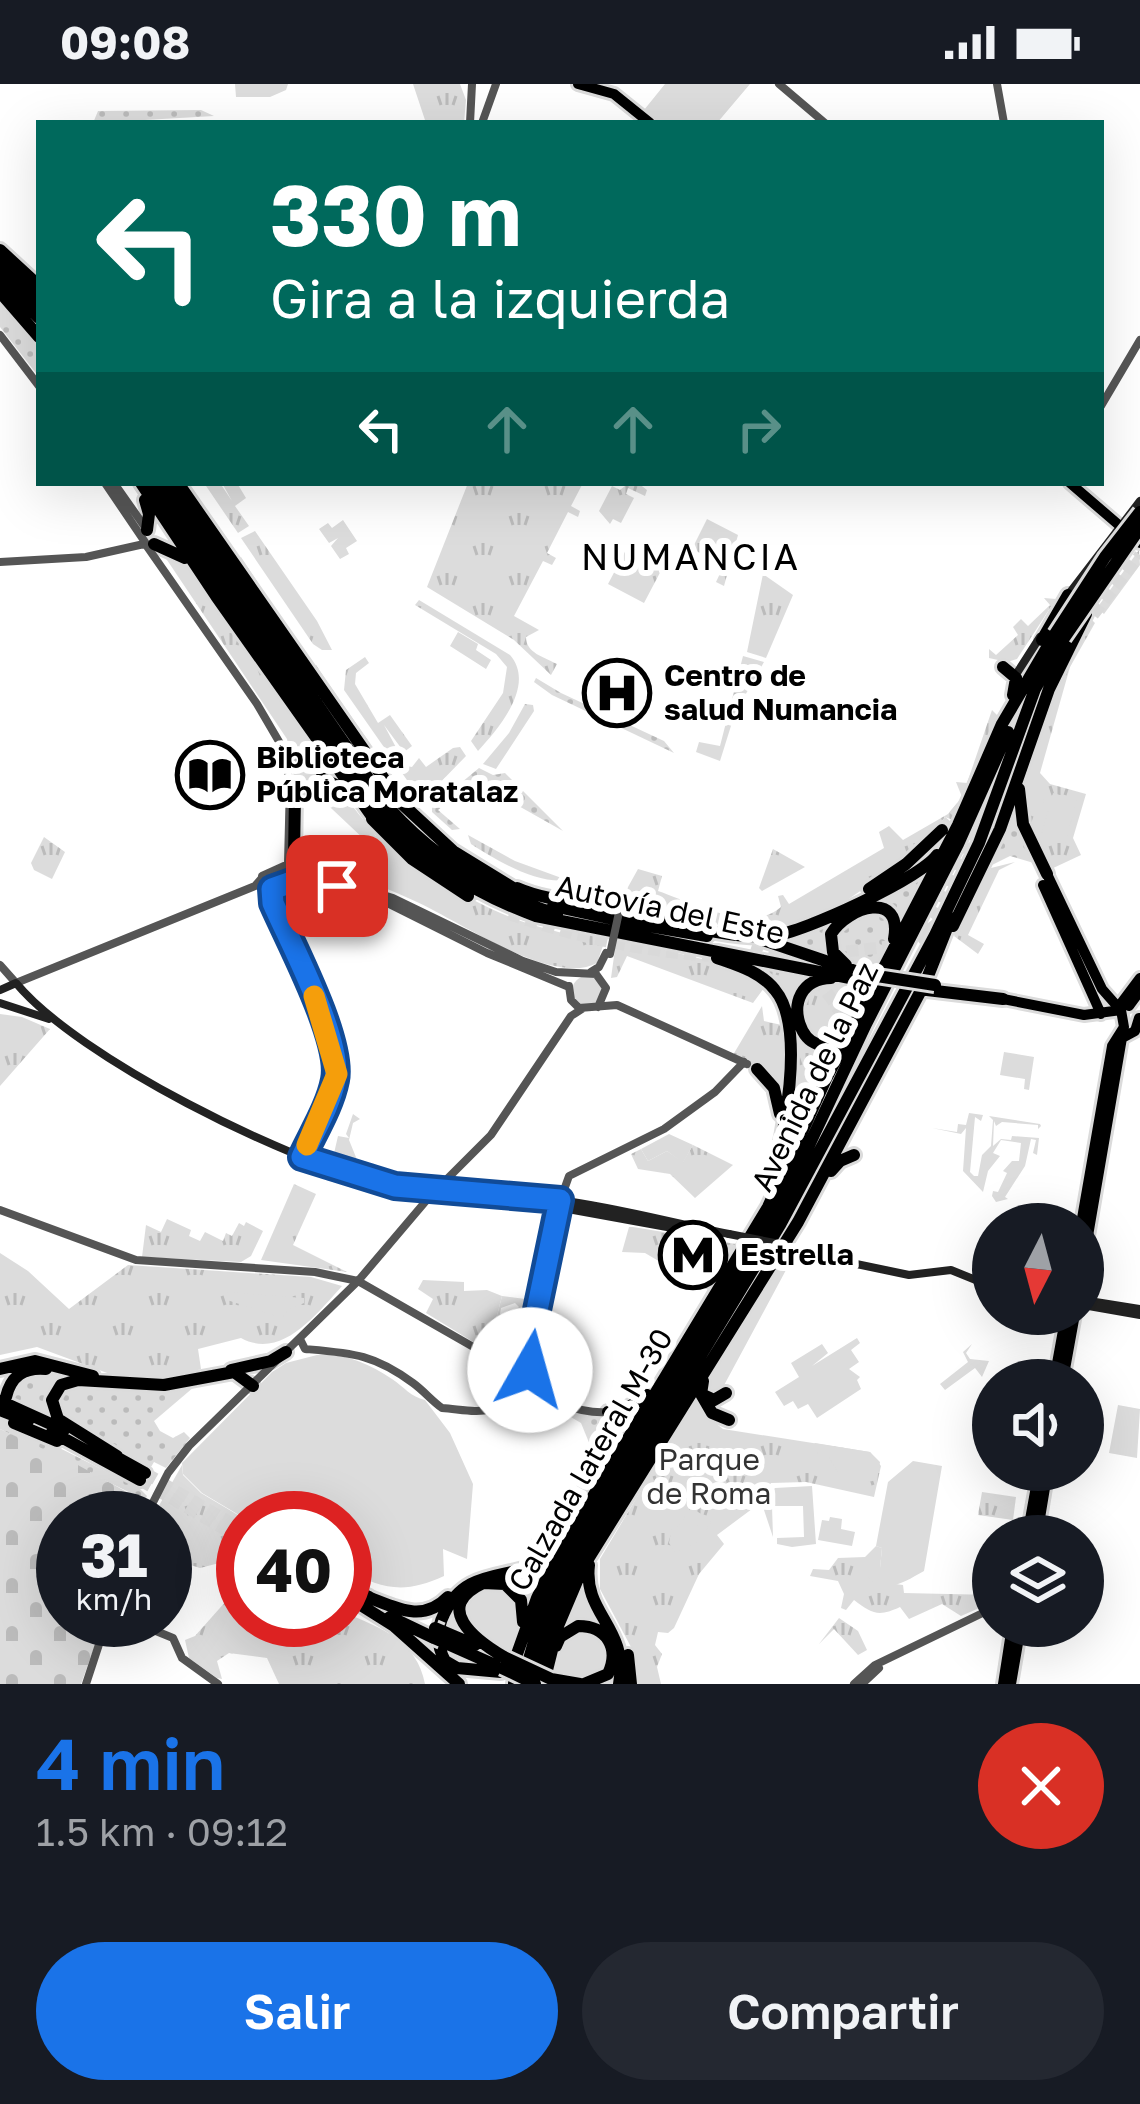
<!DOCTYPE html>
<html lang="es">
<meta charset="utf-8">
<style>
body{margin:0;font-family:"Golos Text",sans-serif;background:#242831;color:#f1f3f6;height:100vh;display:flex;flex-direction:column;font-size:45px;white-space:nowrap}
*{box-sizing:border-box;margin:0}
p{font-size:39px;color:#9ea1a6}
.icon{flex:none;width:66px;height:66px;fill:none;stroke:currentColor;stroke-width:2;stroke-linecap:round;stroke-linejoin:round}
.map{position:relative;height:1600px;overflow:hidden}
.sheet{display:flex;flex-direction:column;background:#171b24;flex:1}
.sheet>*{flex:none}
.guide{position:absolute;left:36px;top:36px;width:1068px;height:366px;border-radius:0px;box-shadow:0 12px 48px #0002;background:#00695c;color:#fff;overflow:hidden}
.needle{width:78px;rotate:186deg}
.fabs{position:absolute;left:972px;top:1119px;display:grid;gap:24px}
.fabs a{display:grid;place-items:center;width:132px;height:132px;border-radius:50%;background:#171b24;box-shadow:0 12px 48px #0002;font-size:60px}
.speed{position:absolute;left:36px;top:1407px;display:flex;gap:24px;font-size:60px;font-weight:700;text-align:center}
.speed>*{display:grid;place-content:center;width:156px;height:156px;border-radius:50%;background:#171b24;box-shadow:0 12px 48px #0002;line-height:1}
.speed small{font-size:30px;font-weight:400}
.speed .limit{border:18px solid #d22;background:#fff;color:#111}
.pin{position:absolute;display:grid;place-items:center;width:102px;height:102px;color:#fff;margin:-51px;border-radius:24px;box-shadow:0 6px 18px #0006}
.me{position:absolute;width:132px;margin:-66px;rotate:7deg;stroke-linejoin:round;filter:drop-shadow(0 0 9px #0008)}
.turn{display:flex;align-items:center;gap:42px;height:252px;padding:0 36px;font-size:54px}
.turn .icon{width:156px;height:156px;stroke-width:2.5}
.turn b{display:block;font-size:84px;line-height:102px}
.lanes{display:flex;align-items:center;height:114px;padding:0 36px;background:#0003;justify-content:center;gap:60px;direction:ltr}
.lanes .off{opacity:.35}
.round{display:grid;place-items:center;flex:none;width:126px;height:126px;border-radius:63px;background:#242831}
.overview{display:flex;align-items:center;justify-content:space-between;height:204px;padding:0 36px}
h1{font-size:72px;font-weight:600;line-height:90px;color:#1a73e8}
.cta{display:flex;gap:24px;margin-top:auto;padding:24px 36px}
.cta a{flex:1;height:138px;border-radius:72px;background:#1a73e8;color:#fff;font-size:48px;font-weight:600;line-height:138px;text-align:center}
.cta a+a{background:#242831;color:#f1f3f6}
.status{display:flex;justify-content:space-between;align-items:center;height:84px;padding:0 60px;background:#171b24;direction:ltr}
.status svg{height:33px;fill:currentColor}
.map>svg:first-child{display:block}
.grass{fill:url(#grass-dots)}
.cemetery{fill:url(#cemetery-stones)}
.park{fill:url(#park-tufts)}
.garden{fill:#dcdcdc}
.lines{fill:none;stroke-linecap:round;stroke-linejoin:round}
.motorway-tunnel{stroke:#d9d9d9;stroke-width:12;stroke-dasharray:12 6;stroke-linecap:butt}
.primary-casing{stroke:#dbdbdb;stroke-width:16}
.motorway-casing{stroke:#dbdbdb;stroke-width:18}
.tertiary{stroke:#555;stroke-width:8}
.secondary{stroke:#222;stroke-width:8}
.primary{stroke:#000;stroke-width:10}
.motorway{stroke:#000;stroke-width:12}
.motorway-bridge-casing{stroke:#dbdbdb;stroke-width:18;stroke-linecap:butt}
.tertiary-bridge{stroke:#555;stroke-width:8}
.secondary-bridge{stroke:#222;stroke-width:8}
.motorway-bridge{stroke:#000;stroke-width:12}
.route-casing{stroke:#114b97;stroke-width:30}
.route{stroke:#1a73e8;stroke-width:21}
.slow{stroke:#f59e0b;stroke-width:21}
.labels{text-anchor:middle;stroke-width:12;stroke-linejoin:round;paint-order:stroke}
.poi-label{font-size:30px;font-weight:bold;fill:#000;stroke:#fff;text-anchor:start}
.street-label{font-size:30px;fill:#000;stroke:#fff}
.park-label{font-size:30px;fill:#333;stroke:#fff}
.quarter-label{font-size:36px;letter-spacing:3px;fill:#000;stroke:#fff}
</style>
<div class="status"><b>09:08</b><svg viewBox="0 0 49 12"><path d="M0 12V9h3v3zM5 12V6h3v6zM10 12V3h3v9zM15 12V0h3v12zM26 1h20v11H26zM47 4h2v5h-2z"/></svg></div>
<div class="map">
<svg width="1140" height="1600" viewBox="0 0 1140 1600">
<defs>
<pattern id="grass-dots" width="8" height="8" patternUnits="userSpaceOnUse" patternTransform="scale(3)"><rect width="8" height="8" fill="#dcdcdc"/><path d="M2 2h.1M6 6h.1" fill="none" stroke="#bbb" stroke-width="1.8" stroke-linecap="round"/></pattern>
<pattern id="cemetery-stones" width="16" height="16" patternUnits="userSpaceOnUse" patternTransform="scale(3)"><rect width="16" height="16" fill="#dcdcdc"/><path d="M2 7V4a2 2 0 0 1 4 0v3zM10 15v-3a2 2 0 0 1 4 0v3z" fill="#bbb"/></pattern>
<pattern id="park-tufts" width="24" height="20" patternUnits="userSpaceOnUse" patternTransform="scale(3)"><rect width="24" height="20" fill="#dcdcdc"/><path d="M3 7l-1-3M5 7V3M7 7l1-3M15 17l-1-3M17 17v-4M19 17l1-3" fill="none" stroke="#bbb"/></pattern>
</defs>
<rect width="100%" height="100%" fill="#fff"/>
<path class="grass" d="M201 26 214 32 93 39 98 27Z
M0 212 39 258V293L0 243Z
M241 473 313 583 316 581 406 712 402 715 236 477Z
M536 594 561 609 664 657 674 669 552 611 534 598Z
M479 684 493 691 505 689 563 747 474 697 438 726 460 745 452 746 432 728V723Z
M1017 706 1037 780 1010 772 986 784Z
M932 783 900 844 885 823 834 840 833 874 778 855 907 800Z
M861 829H884C899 847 886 867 877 884L843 876 835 868 838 844Z
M46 1288 67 1295 58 1300 55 1337 9 1315 18 1294Z
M201 1297 154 1337 160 1347 173 1354 184 1348 190 1354 166 1384 154 1378 151 1383 68 1337 56 1325 60 1308 68 1301Z
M531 1305C575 1333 591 1334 641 1321L549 1466 540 1474 516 1482 530 1469 531 1455 549 1449 588 1382 583 1378 590 1361 581 1339 528 1308Z
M0 1330 12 1340 139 1404 147 1412 145 1416 0 1345Z"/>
<path class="cemetery" d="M0 1345 76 1380 145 1418 139 1434H63V1536L103 1539 81 1600H0Z"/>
<path class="park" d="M413 0H460L466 16 464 39H426Z
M204 399H220L232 417 222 399H237L246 414 235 422 249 442 238 449Z
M468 399H583L571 422 580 427 578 433 568 428 547 469 556 474 552 481 543 477 514 532 539 546 526 553C526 569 544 573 557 580L551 591 514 556 427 503Z
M621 399H638L647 406 645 412 628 404 626 410 634 414 621 439 613 435 610 440 599 427 612 402 620 406 625 402Z
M707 435 738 451 724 502 716 498 724 481 692 465Z
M255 447 317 537 332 566H322L313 560 241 454Z
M628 462 664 481 644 519 608 500Z
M1139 466 1140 481 1104 530 1097 524Z
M163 470 182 475 193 486 341 698 339 705 376 752 380 750C448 801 481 831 568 850L570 846 606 853 597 879C553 903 459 837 417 818 392 806 366 796 339 788L366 757 315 709 298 719 287 655Z
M763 490 793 511 766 574 747 568Z
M1044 514 1056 515 1017 575 1007 578 989 574V565L996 571 1018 551 1013 543 1021 535 1028 542 1050 521Z
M419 516 510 571C536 601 499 644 478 667L471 657 503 609 507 583 496 570 415 521Z
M1090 534 1095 539 1070 583 1040 689 1050 700 1086 710 1073 754 1081 771 1049 786C1036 761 1024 736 1023 707 1022 668 1071 571 1090 534Z
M743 572 764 578 735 629 720 677 696 668 699 658 720 662Z
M365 573 369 579 356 589 355 600 378 639 390 631 412 662 404 668 384 641 406 682 412 683 419 674 426 683 453 664 460 663 466 672 430 709H416L344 606 346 586Z
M525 620 533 621 534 627 496 685 483 680 509 649Z
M992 626 999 633 953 736 945 733C920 766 829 838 788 843 738 848 673 831 624 821L628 803 638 785 662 792 658 807C691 818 751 850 781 823L778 812 783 811 789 820 884 764 879 748 889 742 903 756 948 730 962 713 956 698 967 699Z
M468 751 515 777 567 796C536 800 496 776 471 760Z
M44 753 65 768 52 795 34 786 31 779Z
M773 765 805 783 762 807 759 804Z
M1015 778 999 786 968 851 984 860 978 870 954 852 991 784Z
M623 856 719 879 764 904 753 919 627 872 617 893 611 894 616 858Z
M735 875 816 893 796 914 803 956 836 962 780 1081 790 926Z
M825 896 868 904 844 948 824 959 806 950 802 913Z
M762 922 764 937 786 942 782 1025 754 981 733 971Z
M0 930 22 933 50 945 0 1002Z
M693 1061 733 1081 695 1114 670 1090 638 1085 631 1070 641 1065 648 1077 667 1067 683 1078Z
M294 1100 316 1110 293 1161 347 1188 261 1176Z
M167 1135 191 1146 189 1152 200 1157 205 1148 223 1157 226 1149 232 1152 239 1139 244 1142 246 1138 263 1147 251 1172 241 1178 142 1173 146 1141 161 1148Z
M629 1143H633L736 1160 708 1206 645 1169 622 1168Z
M0 1169 28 1187 69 1225 128 1181 311 1193 342 1202C315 1232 281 1276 241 1254L198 1265 201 1285 161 1297 118 1293 37 1263 0 1271Z
M423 1196 464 1198V1207L487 1206 502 1212 488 1267 426 1229 433 1215 418 1205Z
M698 1311 704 1330 723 1345 870 1368 881 1382 874 1413 806 1398 771 1399 756 1422 717 1451 724 1460 699 1490 674 1544 668 1549 658 1548 655 1561 662 1570 657 1583 661 1600H635L631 1563 600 1505V1475Z
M182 1381 183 1391 201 1409 243 1434V1483L227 1477 200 1484 165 1473V1434H152Z
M982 1408 1016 1413 1013 1436 978 1431Z
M876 1462 882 1464 880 1485 888 1499 903 1501 904 1509 993 1511V1518L961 1532 942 1520 909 1535 900 1523C879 1533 872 1530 854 1516L846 1526 841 1524 844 1510 838 1497 810 1492 813 1485 829 1486 838 1474 865 1473Z
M243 1498V1536H345V1529C382 1544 417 1557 425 1600H279L267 1574 229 1569 217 1577 222 1595 217 1594 189 1574 185 1556 195 1552Z
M839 1534 858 1547 867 1566 858 1571 834 1545 819 1560Z"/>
<path class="garden" d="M235 0H288L286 6 270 13H236Z
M665 0H750L717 39H660L644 26Z
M343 436 357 457 346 464 349 470 340 475 331 462 338 454 329 459 319 445 328 439 332 444Z
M458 548 478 560 476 566 491 576 486 585 450 562Z
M1053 709 1077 716 1065 759 1041 752 1049 724 1042 722 1045 712 1052 713Z
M372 771 398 780 391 800 364 794Z
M572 907a15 15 0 1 1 30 0a15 15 0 1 1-30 0Z
M1004 968 1034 973 1029 1006 1024 1005 1025 995 1000 991Z
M969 1029 983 1031 981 1037 975 1033 970 1088 974 1092H978L982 1071 991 1062 993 1036 989 1032 1040 1040 1041 1042 1038 1045V1041L1002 1038 996 1042 994 1037 993 1062 1001 1055 1011 1056 1012 1052 1039 1054 1037 1071 1033 1069 1036 1056 1031 1055 1025 1082 1005 1113 1008 1115 996 1118 992 1112 993 1107 998 1108 1007 1089 1003 1087 1012 1077H1019L1021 1059 1001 1056 993 1069 1000 1072 988 1087 983 1108 963 1087 966 1044 961 1050 932 1044 957 1048 958 1040 966 1041Z
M353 1030 360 1035 353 1039 349 1056 362 1088 332 1078 338 1052 349 1054 346 1050Z
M669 1050 693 1061 683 1079 667 1067 648 1077 641 1065Z
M784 1169 790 1175 786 1186 722 1305 717 1312 707 1311 705 1301Z
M226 1208 304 1214V1219L288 1226 282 1234 227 1216Z
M502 1212 533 1216 528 1246 518 1244 515 1228 519 1223 515 1219 501 1224 500 1230 508 1233 510 1249 502 1258H492L488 1267Z
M857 1254 860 1259 851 1266 859 1278 849 1285 860 1293 857 1296 861 1305 817 1334 808 1320 798 1325 793 1317 784 1322 775 1308 799 1293 791 1279 822 1260 828 1269 812 1282Z
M972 1260 966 1269 970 1275 989 1277 982 1293 975 1284 945 1306 940 1300 968 1278 963 1268Z
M317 1271C345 1269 368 1279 392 1295 404 1303 411 1313 425 1316L450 1349 473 1400 467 1475 443 1465 444 1492C405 1510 383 1506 345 1485V1434H244L202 1409 183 1390 182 1379 272 1288 286 1279Z
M1118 1321 1140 1325 1137 1374 1109 1369Z
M815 1359 870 1368 880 1378 877 1396 868 1398 838 1389 829 1373 809 1366Z
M913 1377 942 1382 924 1487C906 1497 884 1512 868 1493L870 1486 880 1484 882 1464 876 1462 888 1398Z
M812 1402 816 1460 792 1463 777 1460V1454L804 1453 803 1422H772L773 1453 762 1420 775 1404Z
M691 1424 712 1436 706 1446 696 1441 691 1452 697 1458 675 1468 669 1459 672 1442 677 1444Z
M830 1433 842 1435 841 1445 855 1448 852 1462 818 1456 822 1436 829 1437Z
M549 1476 527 1528 504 1497 462 1512 468 1552 441 1541 458 1512Z
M584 1489 609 1545 615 1600H599L608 1594V1548H560Z
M495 1500 515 1511 521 1534 512 1569 480 1556 467 1545 464 1520 468 1512Z
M593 1546 610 1566 603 1589C585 1599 571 1595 553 1587L556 1567 571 1547Z"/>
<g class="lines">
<path class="motorway-tunnel" d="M1082 545 1140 471
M1007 657 1032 598
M295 711 303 698 321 694
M942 746 967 717
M973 757 1002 680
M969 792 990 752
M509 830C577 854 652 869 725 873
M920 848 935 829 972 750
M752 861 784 872
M775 876 910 860 938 839
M815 895C843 923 858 961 853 1001
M835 1053 849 1021
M145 1389 243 1446
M140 1396 243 1456"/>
<g class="primary-casing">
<path id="primary" d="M578 0 614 10 650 39
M1070 399 1120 442
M1139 458 1140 459
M1047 790 1102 905 1117 922
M1043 801 1101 930
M1003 915 1084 931 1121 926
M1119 922 1140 894
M1129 922 1140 907
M1081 1140 1112 962 1124 943 1121 926
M1083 1181 1122 954 1135 947 1139 934
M1054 1296 1066 1230
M1063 1296 1075 1230
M1027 1452 1039 1386
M1037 1452 1048 1386
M1003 1600 1012 1542
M1011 1600 1021 1542"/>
</g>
<g class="motorway-casing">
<path id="motorway" d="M0 166 39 202
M0 180 39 218
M0 193 39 234
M0 208 39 253
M141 399 216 512 376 738
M153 399 368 713C414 771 467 807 536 832L870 898
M165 399 388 723C434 774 491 810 557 830
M178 399 400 718 453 767 523 810
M145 416 149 430 147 446
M154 460 185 474
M1042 556 1068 511
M1003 583 1016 594 1013 611
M321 694 346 706
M1019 705 1023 740 1047 790
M372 735 412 775 468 812
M294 772 295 711
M517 804C547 817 576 817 608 823 657 833 723 856 772 852 805 848 919 795 937 771
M869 805 906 780 942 746
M553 822 622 837
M614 836 707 852
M953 842 1000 745 1049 605 1086 530
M763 856 864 890
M717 874C737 881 761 888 775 906 807 944 783 1056 771 1101
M846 881 833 868 831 850C848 822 903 806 894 855
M831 894C769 896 804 995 846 949
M927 906 1003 915
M757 985 774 1004 780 1030
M831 1087 840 1077 854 1071
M0 1285 35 1277 93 1292
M231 1286 271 1277 286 1268
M703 1297 701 1310 714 1316 726 1309
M701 1310 712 1329 729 1336
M6 1313C11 1292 24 1283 46 1285
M0 1317 64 1346
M0 1326 28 1337
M608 1328 626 1325 647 1311
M14 1339 57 1357
M52 1348 140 1396
M109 1369 145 1389
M117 1372 58 1335 52 1316 61 1301 78 1296 164 1301 234 1288 253 1302
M589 1481C583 1531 629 1543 619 1600
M345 1502 369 1513
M365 1512C395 1523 422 1540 448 1513
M359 1520 394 1542 459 1600
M390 1533 434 1554
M442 1547 475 1561
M441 1557 495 1581
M556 1562 560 1553 578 1542C607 1542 620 1564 608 1590L584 1600
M517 1570 537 1514 557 1472 768 1123 826 995 958 741 1002 640 1055 550
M628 1571 631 1600
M504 1573C475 1556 432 1523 483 1499L505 1500 521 1516 523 1538
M529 1575 541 1534 565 1478 728 1211 796 1089 866 940 958 760 1008 648
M538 1580 548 1539 583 1465 780 1141 935 851 979 759 1035 605 1064 554
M547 1586 558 1542 583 1483 798 1138 926 897 951 834
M501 1588 457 1584 445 1577C437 1562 436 1546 444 1530 470 1474 525 1504 557 1463
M551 1595 580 1600
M514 1600V1599"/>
</g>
<path class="tertiary" d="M779 0 825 39
M997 0 1004 39
M470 39 472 0
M482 39 496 0
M0 251 39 302
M1101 322 1140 256
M105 399 147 461
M114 399 147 446
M146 461 257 620 281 661 290 698 288 779
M0 478 86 473 144 460
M294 773 312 789 393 814 523 877 556 888 596 890 606 904 598 923
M293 778 262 792 263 799 272 805 299 794
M299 794 383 817 487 869 569 903
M266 804 319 922 336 982 332 1007 300 1077
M0 881 16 899 255 802 262 794
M591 888 599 883 606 869
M569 902 571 916 579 924 617 921 747 980
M0 1126 136 1176 315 1188 358 1197 524 1292 525 1300 518 1301
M300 1255 305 1265C352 1269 374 1270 413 1299 424 1307 432 1317 442 1324 478 1327 495 1335 518 1302
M494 1280 518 1301
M522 1291 554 1134 569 1092 664 1045 715 1008 744 978
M526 1294 532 1260
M527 1297C549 1317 578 1330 608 1328
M145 1434 168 1389 189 1362 358 1197 431 1111 491 1051 571 932 582 925
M129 1536 173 1554 182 1574 218 1600
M86 1600 107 1536
M854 1600 875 1581 993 1524
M862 1600 879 1584"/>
<path class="secondary" d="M1068 511 1140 417
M1015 592 1040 553
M0 906 16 899C78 974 288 1078 384 1100 440 1113 500 1109 558 1116 615 1123 672 1139 729 1150
M0 919 49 935
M453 1113 546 1121 711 1151
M789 1166 909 1191 951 1186 993 1203
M1083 1216 1140 1225
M1083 1221 1140 1231"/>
<use href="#primary" class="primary"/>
<use href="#motorway" class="motorway"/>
<g class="motorway-bridge-casing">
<path id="motorway-bridge" d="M1055 550 1105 473 1140 428
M1064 554 1140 444
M864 890 935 901
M435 1544 442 1547
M434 1554 441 1557
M504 1573 551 1595
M502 1584 535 1600"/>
</g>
<path class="tertiary-bridge" d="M610 870 621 819"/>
<path class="secondary-bridge" d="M729 1150 790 1162"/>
<use href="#motorway-bridge" class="motorway-bridge"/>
</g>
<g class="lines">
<g class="route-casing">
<path id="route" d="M337 802 303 794 272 805 273 819C290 858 343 957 335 996 330 1022 313 1049 302 1073L395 1102 560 1116 537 1226 530 1286"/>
</g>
<use href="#route" class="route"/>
<path class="slow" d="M307 1061 337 990 314 912"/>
</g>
<defs>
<g id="hospital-ring" transform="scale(3.45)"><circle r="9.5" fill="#fff" stroke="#000" stroke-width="1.5"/><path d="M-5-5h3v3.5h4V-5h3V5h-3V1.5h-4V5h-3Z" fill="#000"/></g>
<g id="library-ring" transform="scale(3.45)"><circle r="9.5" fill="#fff" stroke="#000" stroke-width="1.5"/><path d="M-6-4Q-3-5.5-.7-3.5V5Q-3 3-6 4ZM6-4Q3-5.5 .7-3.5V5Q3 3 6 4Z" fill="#000"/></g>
<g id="metro-ring" transform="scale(3.45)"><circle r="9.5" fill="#fff" stroke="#000" stroke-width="1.5"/><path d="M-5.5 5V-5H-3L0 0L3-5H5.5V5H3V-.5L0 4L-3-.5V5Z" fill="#000"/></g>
</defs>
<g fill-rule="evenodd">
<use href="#hospital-ring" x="617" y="609"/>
<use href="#library-ring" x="210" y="691"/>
<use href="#metro-ring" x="693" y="1171"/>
</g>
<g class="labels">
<g class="poi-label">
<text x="664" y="602">Centro de<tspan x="664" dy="34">salud Numancia</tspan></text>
<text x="256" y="684">Biblioteca<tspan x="256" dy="34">Pública Moratalaz</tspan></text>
<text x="740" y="1181">Estrella</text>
</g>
<g class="street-label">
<text transform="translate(670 826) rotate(12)" y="10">Autovía del Este</text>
<text transform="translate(815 993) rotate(-64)" y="10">Avenida de la Paz</text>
<text transform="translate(591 1376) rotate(-60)" y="10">Calzada lateral M-30</text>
</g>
<g class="park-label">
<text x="709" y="1386">Parque<tspan x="709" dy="34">de Roma</tspan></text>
</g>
<g class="quarter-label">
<text x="691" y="486">NUMANCIA</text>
</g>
</g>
</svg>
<div class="fabs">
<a><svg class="needle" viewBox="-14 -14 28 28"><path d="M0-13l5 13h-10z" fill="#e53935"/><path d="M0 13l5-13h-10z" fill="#9ea1a6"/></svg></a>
<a><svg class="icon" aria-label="sound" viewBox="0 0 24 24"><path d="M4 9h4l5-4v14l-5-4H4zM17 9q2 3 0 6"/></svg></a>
<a><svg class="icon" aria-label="layers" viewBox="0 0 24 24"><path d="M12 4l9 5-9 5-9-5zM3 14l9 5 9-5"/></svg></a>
</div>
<div class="speed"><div>31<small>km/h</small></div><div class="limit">40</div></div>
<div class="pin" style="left:337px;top:802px;background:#d93025"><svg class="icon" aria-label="arrive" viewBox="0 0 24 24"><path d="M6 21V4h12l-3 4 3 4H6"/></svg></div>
<svg class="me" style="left:530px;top:1286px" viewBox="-20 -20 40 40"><circle r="19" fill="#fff"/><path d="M0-13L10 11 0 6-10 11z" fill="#1a73e8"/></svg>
<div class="guide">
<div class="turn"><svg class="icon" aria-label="left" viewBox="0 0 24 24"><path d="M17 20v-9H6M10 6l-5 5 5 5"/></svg><div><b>330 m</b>Gira a la izquierda</div></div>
<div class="lanes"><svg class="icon" aria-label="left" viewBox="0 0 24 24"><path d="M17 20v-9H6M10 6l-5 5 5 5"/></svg><svg class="icon off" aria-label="ahead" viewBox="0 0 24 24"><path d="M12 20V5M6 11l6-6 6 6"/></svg><svg class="icon off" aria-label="ahead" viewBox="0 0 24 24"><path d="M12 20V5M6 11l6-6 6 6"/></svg><svg class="icon off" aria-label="right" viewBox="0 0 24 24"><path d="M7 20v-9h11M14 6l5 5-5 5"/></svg></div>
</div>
</div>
<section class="sheet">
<div class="overview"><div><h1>4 min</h1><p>1.5 km · 09:12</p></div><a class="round" style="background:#d93025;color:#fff"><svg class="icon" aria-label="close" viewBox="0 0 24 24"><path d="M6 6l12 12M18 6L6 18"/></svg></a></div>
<div class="cta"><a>Salir</a><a>Compartir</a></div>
</section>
